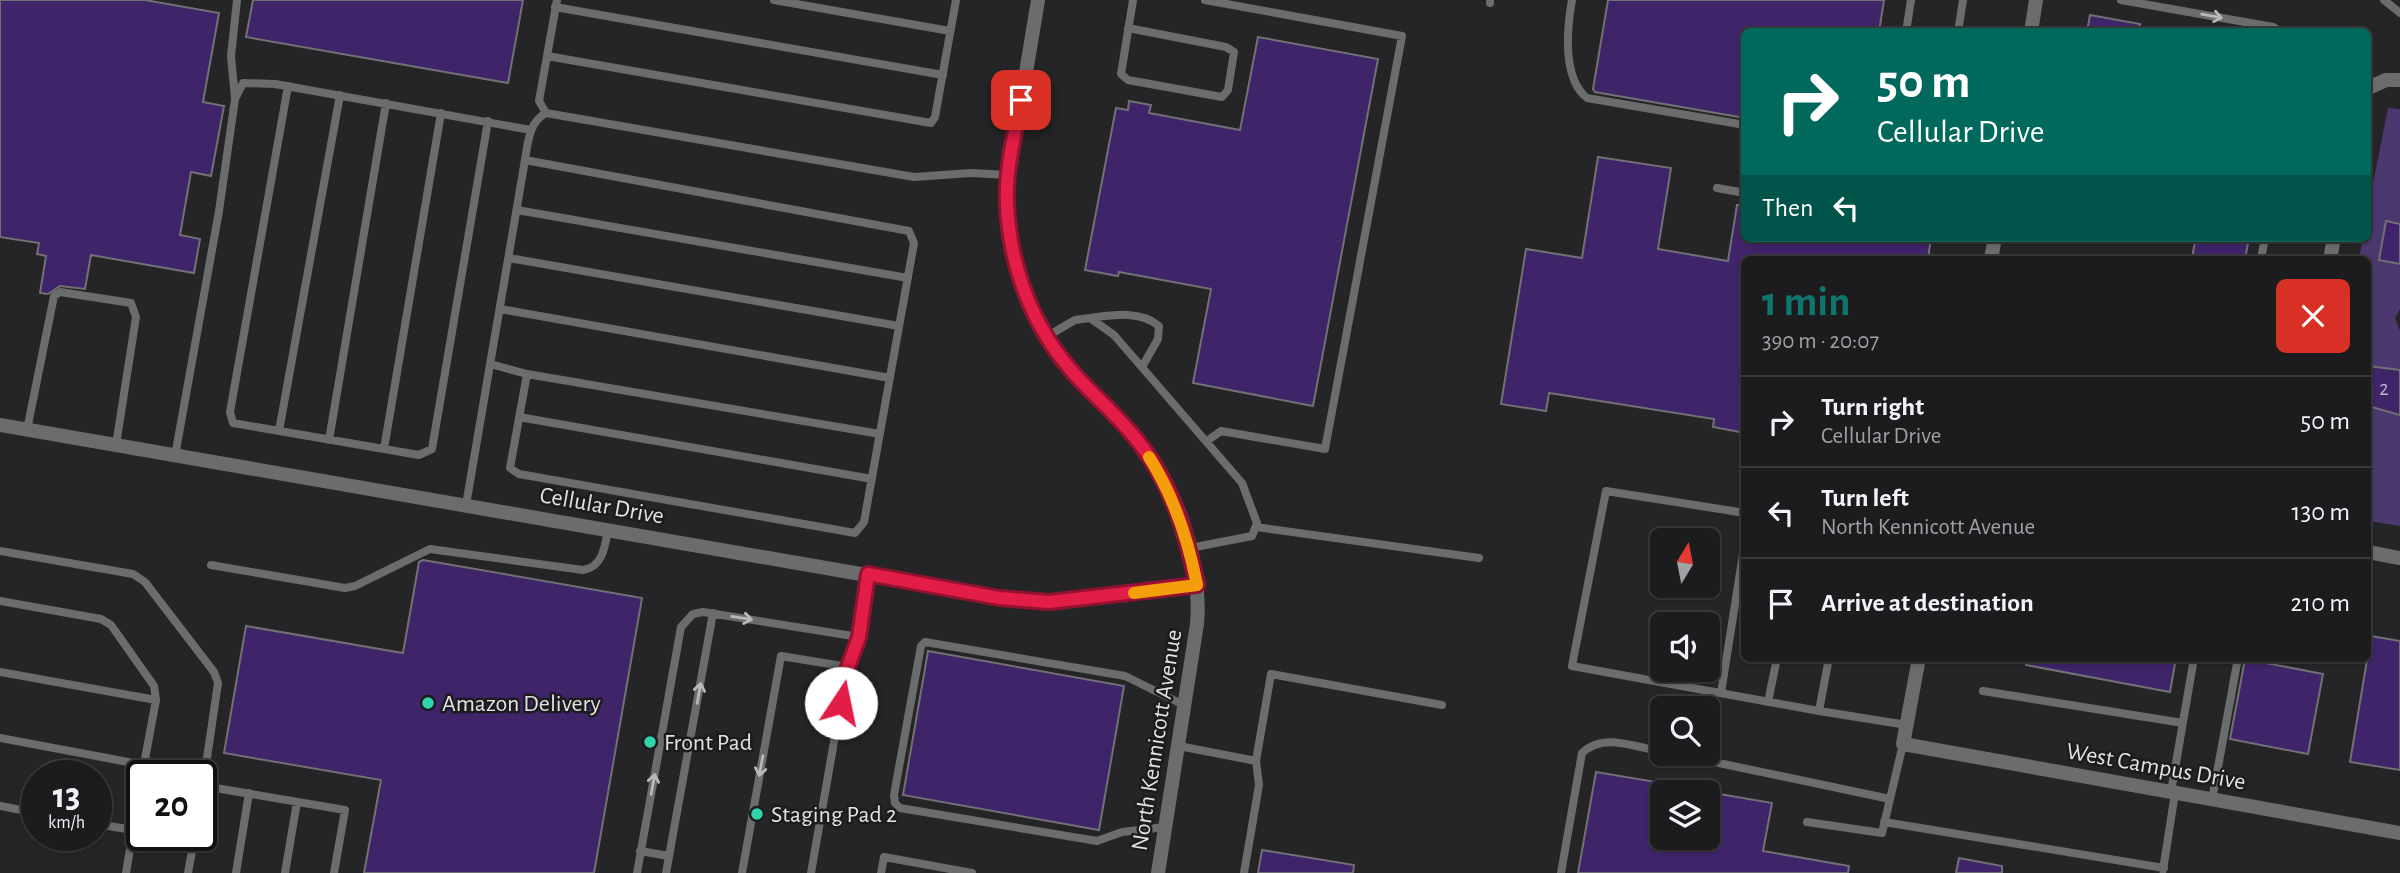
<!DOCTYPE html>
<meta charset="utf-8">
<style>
body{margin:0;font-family:"Alegreya Sans",sans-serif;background:#252527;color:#f1f3f6;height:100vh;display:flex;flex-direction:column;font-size:26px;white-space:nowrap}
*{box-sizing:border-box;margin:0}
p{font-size:23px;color:#a0a1a4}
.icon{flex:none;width:38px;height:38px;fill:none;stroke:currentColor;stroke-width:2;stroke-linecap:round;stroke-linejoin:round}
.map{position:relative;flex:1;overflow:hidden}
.drawer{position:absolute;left:1741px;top:256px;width:630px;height:406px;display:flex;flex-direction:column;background:#1c1c1e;border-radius:10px;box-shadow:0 2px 5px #0004,0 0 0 2px #3a3a3c}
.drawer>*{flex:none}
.top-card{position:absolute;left:1741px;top:28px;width:630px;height:214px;border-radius:10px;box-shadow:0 2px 5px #0004,0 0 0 2px #3a3a3c;background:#00695c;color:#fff;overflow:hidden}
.needle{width:46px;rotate:10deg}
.fabs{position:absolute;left:1650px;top:528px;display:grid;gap:14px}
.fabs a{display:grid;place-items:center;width:70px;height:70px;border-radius:10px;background:#1c1c1e;box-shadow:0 2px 5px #0004,0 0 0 2px #3a3a3c;font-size:35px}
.speed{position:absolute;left:21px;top:760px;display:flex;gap:14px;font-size:35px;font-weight:700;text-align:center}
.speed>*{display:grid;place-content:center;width:91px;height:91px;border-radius:50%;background:#1c1c1e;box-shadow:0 2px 5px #0004,0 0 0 2px #3a3a3c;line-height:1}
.speed small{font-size:18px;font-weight:400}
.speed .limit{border:4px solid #111;border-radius:10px;background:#fff;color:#111}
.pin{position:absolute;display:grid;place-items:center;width:60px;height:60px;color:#fff;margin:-30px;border-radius:14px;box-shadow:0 4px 10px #0006}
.me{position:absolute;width:77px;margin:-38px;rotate:11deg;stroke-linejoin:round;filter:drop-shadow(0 0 5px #0008)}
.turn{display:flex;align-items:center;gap:24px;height:147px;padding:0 21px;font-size:32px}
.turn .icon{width:91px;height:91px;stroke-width:2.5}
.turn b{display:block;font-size:49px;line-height:60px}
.then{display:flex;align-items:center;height:66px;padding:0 21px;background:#0003;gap:14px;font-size:26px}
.round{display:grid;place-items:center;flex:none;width:74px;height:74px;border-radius:10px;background:#252527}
.summary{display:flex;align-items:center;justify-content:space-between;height:119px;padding:0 21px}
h1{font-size:42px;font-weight:600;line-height:52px;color:#0f766e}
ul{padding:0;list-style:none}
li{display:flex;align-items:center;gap:21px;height:91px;padding:0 21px;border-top:2px solid #3a3a3c}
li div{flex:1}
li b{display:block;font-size:26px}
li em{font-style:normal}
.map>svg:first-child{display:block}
.green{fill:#4b386f}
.building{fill:#3f2469;stroke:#717074;stroke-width:2}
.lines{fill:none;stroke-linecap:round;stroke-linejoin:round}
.service{stroke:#6b6d6c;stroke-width:8}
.minor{stroke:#6b6d6c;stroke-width:14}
.oneway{stroke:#b8b9ba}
.route-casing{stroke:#92132f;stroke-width:18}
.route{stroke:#e11d48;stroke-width:12}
.slow{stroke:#f59e0b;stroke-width:12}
.poi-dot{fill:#31d4a9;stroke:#1c1b1e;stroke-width:2.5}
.labels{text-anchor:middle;stroke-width:5;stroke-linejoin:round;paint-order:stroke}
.number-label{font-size:21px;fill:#b9b2c5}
.street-label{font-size:24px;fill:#e2e2e4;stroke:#1c1b1e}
.poi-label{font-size:24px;fill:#e2e2e4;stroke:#1c1b1e;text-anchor:start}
</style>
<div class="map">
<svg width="2400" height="873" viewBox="0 0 2400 873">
<rect width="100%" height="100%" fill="#252528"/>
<path class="green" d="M2388 108 2400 109V224L2387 221 2379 260 2400 264V309L2395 318 2400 331V370L2368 366V259H2359L2363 238H2368V209Z
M2368 406 2400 415V526L2368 521Z"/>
<path class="building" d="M0 0H145L219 13 203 102 224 106 211 176 191 172 180 235 200 239 194 273 91 255 85 289 60 286 48 294 40 293 46 256 37 254 39 243 0 237Z
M253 0H523L508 83 246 37Z
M1608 0H1884L1879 32H1745V118L1595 92 1593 89Z
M2090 15 2140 24 2139 32H2087Z
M1258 37 1378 59 1313 406 1193 383 1211 289 1119 272 1118 276 1085 270 1116 108 1128 110 1129 101 1151 105 1149 113 1240 130Z
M1598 157 1671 168 1658 249 1728 261 1737 205H1745V238H1931L1928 259H1745V433L1713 427 1714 419 1549 393 1546 411 1501 404 1526 249 1582 258Z
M2386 221 2400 224V264L2379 260Z
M2204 238H2249L2245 259H2192L2195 241 2203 242Z
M2368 366 2400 370V415L2368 406Z
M423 560 642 598 594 873H364L381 780 224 753 246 626 403 653 419 562Z
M2371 636 2400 641V770L2350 762Z
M928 651 1124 686 1099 830 903 795Z
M2027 658H2176L2170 692 2026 665Z
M2245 659 2323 674 2308 754 2230 739Z
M1596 772 1662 783V838H1708V792L1772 803 1763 851 1849 866 1848 873H1578Z
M1262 850 1354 865 1353 873H1258Z
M1959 858 2002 866V873H1956Z"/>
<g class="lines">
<path class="service" d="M774 0 950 31
M1205 0 1402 36 1325 449 1221 431 1207 441
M1572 0C1567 28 1562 78 1587 98L1745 125
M2121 0 2273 27 2281 32
M2384 0 2400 13
M1490 3V0
M555 7 943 75
M1128 28 1226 47 1234 52 1228 90 1222 97 1128 80 1121 74 1133 0
M1906 32 1911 0
M1958 32 1963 0
M547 56 931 123 935 117 956 0
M288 86 230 412 233 423 419 455 432 449 488 121
M235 98 231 56 237 0
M546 113 539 101 557 0
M1717 188 1745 193
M517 210 908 278
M509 258 899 326
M2261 259 2265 238
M500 309 890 378
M1090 318C1112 315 1140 310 1159 326L1158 339 1142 367
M1046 337 1075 320 1090 318 1114 335 1242 483 1257 523 1252 536 1190 548
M490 364 527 374 510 468 519 474 855 533 864 522 914 243 909 231 525 160
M527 374 880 434
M519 417 872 479
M27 430 54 296 60 292 131 303 136 317 116 445
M279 431 340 95
M329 440 386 103
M384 449 441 113
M175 456 219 211 235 99 243 83 275 84 531 130
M466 505 525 160C528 142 529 122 546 113L914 177 971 173 1008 175
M1745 513 1606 491 1572 666 1819 711
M1256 527 1479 558
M0 551 133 574 145 582 214 672 218 683 201 799
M211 565 345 588 355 586 430 549 583 570C603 567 605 546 608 530
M0 601 101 619 111 625 154 686 156 700 142 775
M1829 658 1819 711 1907 725
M0 672 156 700
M1983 691 2183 723
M1721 693 1745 541
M1768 702 1777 658
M0 738 144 765
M1179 746 1256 761 1259 785 1244 873
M1676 754 1890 799
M1256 761 1271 674 1442 705
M204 786 345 810 334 873
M2171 792 2194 658
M2212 800 2238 658
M0 806 37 813
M1807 822 1882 833 1903 744
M1884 822 2164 868
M96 824 133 830
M1165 827 1122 832 1097 841 900 808 895 803 894 795 921 646 925 642 1125 676 1186 706
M640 851 669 856
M2163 870 2175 793
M126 873 142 778
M188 873 195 835
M236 873 249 793
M285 873 297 802
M637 873 681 627 693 614 703 612 859 637
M666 873 713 613
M742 873 781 656 848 667
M811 873 845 679 859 637 868 574
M881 873 884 857 972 873
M1561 873 1582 753C1603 732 1636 747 1662 752"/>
<path class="minor" d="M1038 0 1007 187C1006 239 1019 297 1048 340 1073 378 1108 406 1137 440 1178 487 1202 562 1197 624L1158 873
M2031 32 2036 0
M2368 88 2386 80H2400
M1991 259 1995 238
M2330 259 2334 238
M0 425 999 598 1069 601 1197 585
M2368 552 2400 558
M1919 658 1903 744 2400 833"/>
</g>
<defs><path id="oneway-shaft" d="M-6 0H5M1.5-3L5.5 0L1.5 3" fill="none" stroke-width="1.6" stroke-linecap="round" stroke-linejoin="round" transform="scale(1.75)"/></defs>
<g class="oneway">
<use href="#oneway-shaft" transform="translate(2212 16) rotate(10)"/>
<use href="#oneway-shaft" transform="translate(742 618) rotate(9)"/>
<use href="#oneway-shaft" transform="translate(699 693) rotate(-80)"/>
<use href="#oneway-shaft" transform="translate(761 766) rotate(100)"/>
<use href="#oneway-shaft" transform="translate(653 784) rotate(-80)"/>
</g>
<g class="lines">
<g class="route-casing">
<path id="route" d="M841 703 848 667 859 637 868 574 999 598 1049 602 1197 585C1187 536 1173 488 1143 448 1125 422 1099 401 1078 378 1034 331 1010 269 1007 205 1005 170 1015 134 1021 100"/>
</g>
<use href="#route" class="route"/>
<path class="slow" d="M1134 593 1197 585C1188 538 1174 497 1149 457"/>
</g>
<g class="poi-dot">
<circle cx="428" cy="703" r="7"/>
<circle cx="650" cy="742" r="7"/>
<circle cx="757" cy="814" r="7"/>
</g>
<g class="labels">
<g class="number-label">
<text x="2384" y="395">2</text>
</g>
<g class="street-label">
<text transform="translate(602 505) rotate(10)" y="8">Cellular Drive</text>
<text transform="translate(1156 740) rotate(-81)" y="8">North Kennicott Avenue</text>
<text transform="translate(2156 766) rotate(10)" y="8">West Campus Drive</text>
</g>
<g class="poi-label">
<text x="442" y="711">Amazon Delivery</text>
<text x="664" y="750">Front Pad</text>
<text x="771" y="822">Staging Pad 2</text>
</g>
</g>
</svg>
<div class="fabs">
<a><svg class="needle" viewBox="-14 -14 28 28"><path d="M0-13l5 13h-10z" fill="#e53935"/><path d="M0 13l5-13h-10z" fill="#a0a1a4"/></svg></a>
<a><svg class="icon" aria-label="sound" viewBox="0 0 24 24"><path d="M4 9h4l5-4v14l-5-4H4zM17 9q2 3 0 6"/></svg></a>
<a><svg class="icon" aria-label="search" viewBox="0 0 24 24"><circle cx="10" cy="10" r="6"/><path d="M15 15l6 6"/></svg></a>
<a><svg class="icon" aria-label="layers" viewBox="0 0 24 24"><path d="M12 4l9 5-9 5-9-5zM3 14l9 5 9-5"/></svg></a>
</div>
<div class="speed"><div>13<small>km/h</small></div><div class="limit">20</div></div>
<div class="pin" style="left:1021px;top:100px;background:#d93025"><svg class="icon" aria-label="arrive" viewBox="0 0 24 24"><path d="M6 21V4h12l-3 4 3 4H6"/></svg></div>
<svg class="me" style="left:841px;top:703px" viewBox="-20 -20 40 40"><circle r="19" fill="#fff"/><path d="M0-13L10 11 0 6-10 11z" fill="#e11d48"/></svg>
<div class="top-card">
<div class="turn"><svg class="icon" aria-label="right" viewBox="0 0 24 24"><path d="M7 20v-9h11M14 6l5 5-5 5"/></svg><div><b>50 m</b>Cellular Drive</div></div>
<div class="then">Then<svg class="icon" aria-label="left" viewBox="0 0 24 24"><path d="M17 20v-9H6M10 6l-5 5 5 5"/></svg></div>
</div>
<section class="drawer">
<div class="summary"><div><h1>1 min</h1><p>390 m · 20:07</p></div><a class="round" style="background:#d93025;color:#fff"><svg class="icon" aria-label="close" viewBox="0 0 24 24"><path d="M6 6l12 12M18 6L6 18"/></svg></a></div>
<ul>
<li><svg class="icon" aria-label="right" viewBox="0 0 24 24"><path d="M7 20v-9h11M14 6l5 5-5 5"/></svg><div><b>Turn right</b><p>Cellular Drive</p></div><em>50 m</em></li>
<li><svg class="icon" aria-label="left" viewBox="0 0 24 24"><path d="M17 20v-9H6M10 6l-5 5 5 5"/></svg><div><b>Turn left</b><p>North Kennicott Avenue</p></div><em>130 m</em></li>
<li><svg class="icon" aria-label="arrive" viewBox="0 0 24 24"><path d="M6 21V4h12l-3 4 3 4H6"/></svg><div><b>Arrive at destination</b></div><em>210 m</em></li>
</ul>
</section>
</div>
